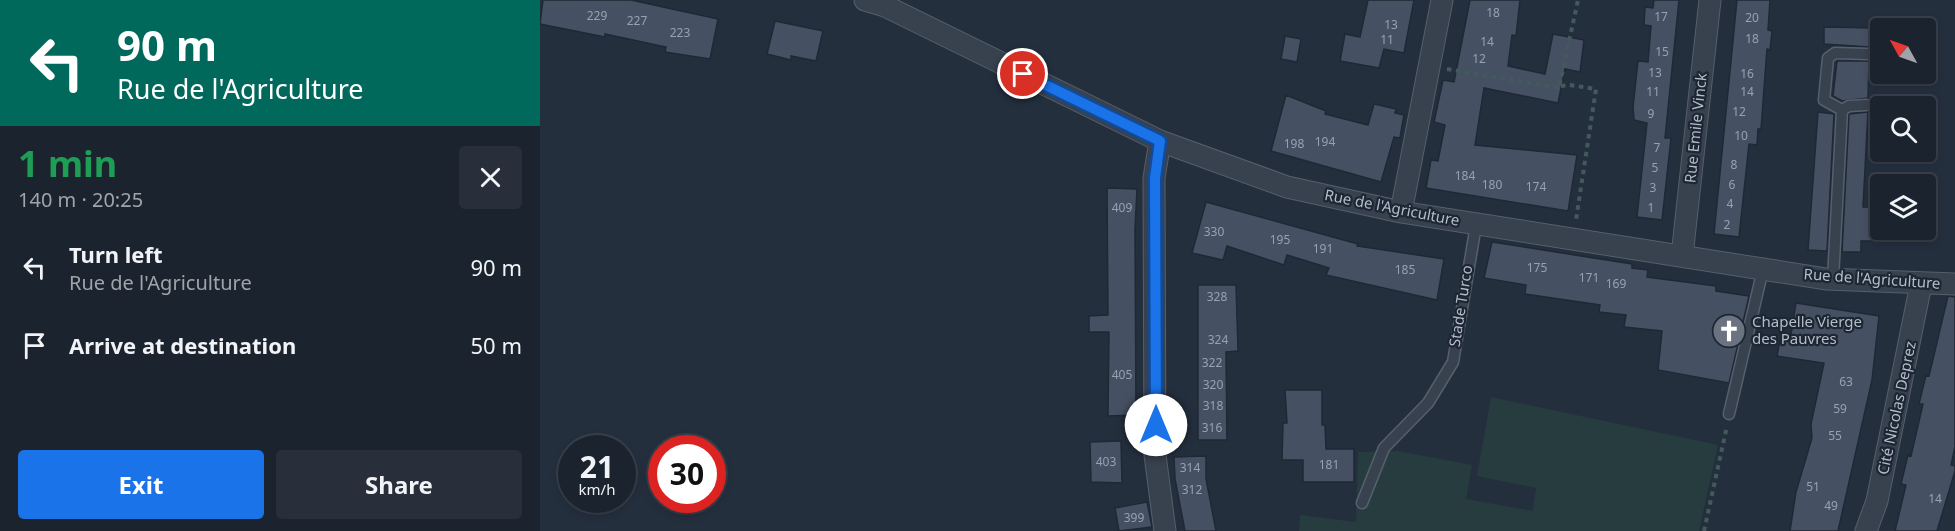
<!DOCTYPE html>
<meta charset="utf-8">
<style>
body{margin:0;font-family:"Noto Sans",sans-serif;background:#282f3a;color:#f1f3f6;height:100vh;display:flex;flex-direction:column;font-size:22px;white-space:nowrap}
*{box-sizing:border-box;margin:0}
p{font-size:20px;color:#a0a4aa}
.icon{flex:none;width:33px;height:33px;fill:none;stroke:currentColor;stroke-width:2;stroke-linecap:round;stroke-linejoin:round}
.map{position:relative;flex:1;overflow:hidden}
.sheet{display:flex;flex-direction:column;background:#1b232e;width:540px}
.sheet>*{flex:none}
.guide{background:#00695c;color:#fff;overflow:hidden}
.needle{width:39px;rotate:310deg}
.fabs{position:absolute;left:1330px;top:18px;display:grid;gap:12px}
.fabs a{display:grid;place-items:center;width:66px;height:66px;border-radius:6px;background:#1b232e;box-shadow:0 3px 9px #0003,0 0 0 2px #39404a;font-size:30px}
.speed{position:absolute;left:18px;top:435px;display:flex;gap:12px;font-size:30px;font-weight:700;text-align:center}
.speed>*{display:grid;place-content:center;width:78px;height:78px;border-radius:50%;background:#1b232e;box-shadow:0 3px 9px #0003,0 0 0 2px #39404a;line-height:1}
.speed small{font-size:15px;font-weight:400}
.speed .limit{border:9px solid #d22;background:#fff;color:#111}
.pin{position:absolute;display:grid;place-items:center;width:51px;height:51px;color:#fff;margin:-26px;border:3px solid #fff;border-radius:50%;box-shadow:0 2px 6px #0007}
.me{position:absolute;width:66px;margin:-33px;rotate:0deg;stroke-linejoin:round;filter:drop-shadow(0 0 4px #0008)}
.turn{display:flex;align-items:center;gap:21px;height:126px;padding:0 18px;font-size:27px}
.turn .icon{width:78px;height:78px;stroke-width:2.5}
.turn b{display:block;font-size:42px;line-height:51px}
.round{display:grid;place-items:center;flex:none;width:63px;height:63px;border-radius:6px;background:#282f3a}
.head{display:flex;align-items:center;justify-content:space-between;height:102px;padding:0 18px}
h1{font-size:36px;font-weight:700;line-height:45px;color:#1e9e55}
.cta{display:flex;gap:12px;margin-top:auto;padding:12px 18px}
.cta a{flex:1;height:69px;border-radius:6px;background:#1a73e8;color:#fff;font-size:24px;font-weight:700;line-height:69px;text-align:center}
.cta a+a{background:#282f3a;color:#f1f3f6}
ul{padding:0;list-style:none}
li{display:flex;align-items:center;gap:18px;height:78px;padding:0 18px}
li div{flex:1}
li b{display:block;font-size:22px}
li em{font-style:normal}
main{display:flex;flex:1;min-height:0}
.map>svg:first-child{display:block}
.green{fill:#263c3f}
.building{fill:#455162;stroke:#1f2835;stroke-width:1.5}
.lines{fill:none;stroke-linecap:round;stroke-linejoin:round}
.lane-casing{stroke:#565f6c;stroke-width:13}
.street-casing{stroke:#565f6c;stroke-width:23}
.path{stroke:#44595c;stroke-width:4;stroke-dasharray:4.5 4.5;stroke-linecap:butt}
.lane{stroke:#38414e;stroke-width:10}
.street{stroke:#38414e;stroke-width:21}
.route-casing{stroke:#114b97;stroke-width:15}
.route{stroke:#1a73e8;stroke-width:10}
.labels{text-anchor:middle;stroke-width:4.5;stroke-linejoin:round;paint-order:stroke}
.number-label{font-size:12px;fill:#98a1af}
.street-label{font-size:15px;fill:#b4bcc9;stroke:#1d2633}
.poi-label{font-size:15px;fill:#b4bcc9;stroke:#1d2633;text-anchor:start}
</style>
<main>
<section class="sheet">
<div class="guide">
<div class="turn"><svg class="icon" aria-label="left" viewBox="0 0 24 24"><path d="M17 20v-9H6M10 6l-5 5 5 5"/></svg><div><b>90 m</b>Rue de l'Agriculture</div></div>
</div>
<div class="head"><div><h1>1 min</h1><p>140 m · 20:25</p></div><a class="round"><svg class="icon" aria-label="close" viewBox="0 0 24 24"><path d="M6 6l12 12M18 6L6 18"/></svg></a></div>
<ul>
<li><svg class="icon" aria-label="left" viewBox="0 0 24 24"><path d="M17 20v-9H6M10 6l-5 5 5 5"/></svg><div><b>Turn left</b><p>Rue de l'Agriculture</p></div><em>90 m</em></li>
<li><svg class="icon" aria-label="arrive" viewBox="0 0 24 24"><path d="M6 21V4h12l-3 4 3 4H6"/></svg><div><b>Arrive at destination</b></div><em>50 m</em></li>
</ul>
<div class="cta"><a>Exit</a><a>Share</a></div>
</section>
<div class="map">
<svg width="1415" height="531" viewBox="0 0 1415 531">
<rect width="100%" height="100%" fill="#242f3e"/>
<path class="green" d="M951 397 1178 445 1159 531H759L760 515 816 522 818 452 858 451 932 465 926 499 993 511 996 488 937 476Z"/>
<path class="building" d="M3 0H91L178 19 170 59 125 52 126 47 65 34V37L0 24Z
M828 0H874L864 53 844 49 839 68 800 61 805 34 820 37Z
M930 0H980L976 36 972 35 968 66 1005 74 1013 34 1044 40 1040 72 1025 69 1018 103 944 88 935 145 1037 155 1028 211 886 188 891 160 898 161 905 125 894 122 903 80 914 82Z
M1114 0H1139L1125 138H1131L1122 220 1097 217 1107 123 1094 120 1093 107 1098 61 1108 62 1111 26 1104 25 1105 7 1113 8Z
M1197 0H1230L1228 30 1232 31 1230 50 1227 49 1221 129H1218L1217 145 1209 144 1199 237 1174 234Z
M235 21 283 31 276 61 251 56V60L227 54Z
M1284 27 1333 28 1332 44 1329 47 1284 44Z
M745 36 761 39 757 62 741 59Z
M1297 61H1329L1328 98 1302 101 1293 96Z
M746 95 786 111 785 114 828 125 834 104 856 109 855 113 864 115 860 138 854 137 841 182 731 151Z
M1278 112 1294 114 1287 251 1268 250Z
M1328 112 1323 207H1341V241H1321V252H1302L1309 114Z
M567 188 597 189 595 229 596 415 568 416 569 332H549V316L568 315Z
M666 202 818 244 817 246 904 259 897 300 786 275 789 268 747 255 744 265 687 246 683 260 652 253Z
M952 242 1092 264V268L1108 270 1107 277 1176 286V291L1209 296 1189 383 1118 370 1122 331 1084 327 1086 315 1059 312 1060 305 985 294 986 285 944 278Z
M658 285H696L698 351 686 352 687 440H658Z
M1408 296 1415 297V447L1411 465 1415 466V471L1397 531H1355L1366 485 1361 484 1368 455 1371 456 1383 404H1379L1386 375 1389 376Z
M1256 303 1339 316 1332 380 1298 531H1250L1256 492 1272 438 1271 424 1284 363 1237 356 1240 340 1250 341Z
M745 390H782V425H785L786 449H814V482H763V460H742L743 423H747Z
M581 441 582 483 551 482 550 442Z
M666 456V479L676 531H645L635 479 634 457Z
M607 502 612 527 579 531 575 508Z"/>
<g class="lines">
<g class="lane-casing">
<path id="lane" d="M1302 110 1309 106 1326 105
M1293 279 1302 110 1284 100 1288 58 1295 53 1328 54
M1189 414 1223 269
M822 503 844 448 888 403 913 362 936 225"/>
</g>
<g class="street-casing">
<path id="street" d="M325 0 345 6 620 141 747 187 861 212 1286 279 1415 284
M620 141 614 178 615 455 625 531
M861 212 902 0
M1142 256 1170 0
M1326 531 1337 501 1381 284"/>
</g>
<path class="path" d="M907 69 1019 88 1038 0
M1021 86 1030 85 1056 89 1036 220
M1164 531 1187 426"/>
<use href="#lane" class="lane"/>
<use href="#street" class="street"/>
</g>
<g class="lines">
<g class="route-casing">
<path id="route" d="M483 74 620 141 615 178 616 425"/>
</g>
<use href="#route" class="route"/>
</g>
<defs>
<g id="church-disc" transform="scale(1.725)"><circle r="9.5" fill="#6b7280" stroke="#1d2633"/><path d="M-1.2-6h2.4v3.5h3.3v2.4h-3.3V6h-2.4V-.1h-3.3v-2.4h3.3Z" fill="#fff"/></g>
</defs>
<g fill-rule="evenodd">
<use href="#church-disc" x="1189" y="331"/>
</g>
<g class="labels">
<g class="number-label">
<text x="953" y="17">18</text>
<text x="57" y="20">229</text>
<text x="1121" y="21">17</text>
<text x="1212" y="22">20</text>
<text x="97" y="25">227</text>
<text x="851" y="29">13</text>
<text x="140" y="37">223</text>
<text x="1212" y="43">18</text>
<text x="847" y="44">11</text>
<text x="947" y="46">14</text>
<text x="1122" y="56">15</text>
<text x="939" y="63">12</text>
<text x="1115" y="77">13</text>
<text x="1207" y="78">16</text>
<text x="1113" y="96">11</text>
<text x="1207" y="96">14</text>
<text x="1199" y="116">12</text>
<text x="1111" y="118">9</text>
<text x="1201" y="140">10</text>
<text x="785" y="146">194</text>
<text x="754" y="148">198</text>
<text x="1117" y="152">7</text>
<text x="1194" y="169">8</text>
<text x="1115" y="172">5</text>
<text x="925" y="180">184</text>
<text x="952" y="189">180</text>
<text x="1192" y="189">6</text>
<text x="996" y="191">174</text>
<text x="1113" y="192">3</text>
<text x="1190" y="208">4</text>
<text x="582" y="212">409</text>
<text x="1111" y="212">1</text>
<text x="1187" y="229">2</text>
<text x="674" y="236">330</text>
<text x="740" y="244">195</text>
<text x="783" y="253">191</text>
<text x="997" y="272">175</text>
<text x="865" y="274">185</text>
<text x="1049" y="282">171</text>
<text x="1076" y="288">169</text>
<text x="677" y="301">328</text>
<text x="678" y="344">324</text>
<text x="672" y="367">322</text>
<text x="582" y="379">405</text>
<text x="1306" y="386">63</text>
<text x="673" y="389">320</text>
<text x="673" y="410">318</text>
<text x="1300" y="413">59</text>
<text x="672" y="432">316</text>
<text x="1295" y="440">55</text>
<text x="566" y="466">403</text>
<text x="789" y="469">181</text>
<text x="650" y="472">314</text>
<text x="1273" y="491">51</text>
<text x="652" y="494">312</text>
<text x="1395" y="503">14</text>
<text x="1291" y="510">49</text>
<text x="594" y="522">399</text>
</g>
<g class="street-label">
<text transform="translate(1156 128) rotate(-84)" y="5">Rue Emile Vinck</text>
<text transform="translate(852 208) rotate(11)" y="5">Rue de l'Agriculture</text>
<text transform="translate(1332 279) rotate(4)" y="5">Rue de l'Agriculture</text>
<text transform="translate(921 306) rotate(-81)" y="5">Stade Turco</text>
<text transform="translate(1357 408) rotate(-78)" y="5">Cité Nicolas Deprez</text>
</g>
<g class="poi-label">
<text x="1212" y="327">Chapelle Vierge<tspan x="1212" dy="17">des Pauvres</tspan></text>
</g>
</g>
</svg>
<div class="fabs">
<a><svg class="needle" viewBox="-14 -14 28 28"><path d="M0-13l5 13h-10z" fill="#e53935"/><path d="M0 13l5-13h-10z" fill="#a0a4aa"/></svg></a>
<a><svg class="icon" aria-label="search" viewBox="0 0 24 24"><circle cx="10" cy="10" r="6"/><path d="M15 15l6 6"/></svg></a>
<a><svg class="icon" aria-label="layers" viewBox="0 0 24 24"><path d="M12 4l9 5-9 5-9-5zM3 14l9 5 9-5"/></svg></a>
</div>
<div class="speed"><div>21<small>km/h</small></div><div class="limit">30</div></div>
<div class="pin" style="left:483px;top:74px;background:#d93025"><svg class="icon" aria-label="arrive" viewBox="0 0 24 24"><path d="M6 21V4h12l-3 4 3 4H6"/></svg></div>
<svg class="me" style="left:616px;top:425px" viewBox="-20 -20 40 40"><circle r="19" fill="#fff"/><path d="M0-13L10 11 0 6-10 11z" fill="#1a73e8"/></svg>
</div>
</main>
